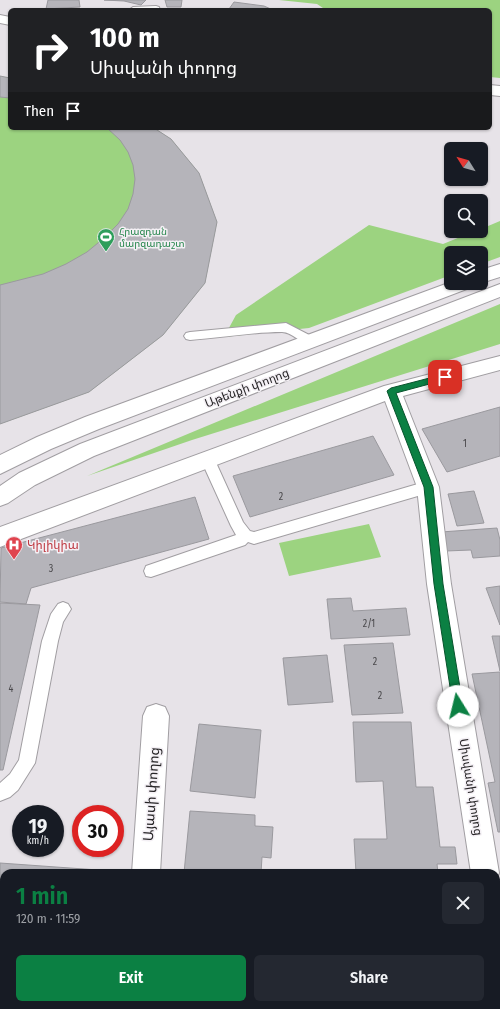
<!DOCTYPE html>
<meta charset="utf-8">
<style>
body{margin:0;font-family:"Fira Sans Condensed","Noto Sans Armenian",sans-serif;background:#242831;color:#f1f3f6;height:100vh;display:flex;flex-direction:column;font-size:15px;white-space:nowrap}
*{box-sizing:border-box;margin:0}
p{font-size:13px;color:#9ea1a6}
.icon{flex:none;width:22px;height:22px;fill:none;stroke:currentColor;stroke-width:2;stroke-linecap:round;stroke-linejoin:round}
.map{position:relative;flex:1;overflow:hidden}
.details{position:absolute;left:0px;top:869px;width:500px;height:140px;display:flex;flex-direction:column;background:#171b24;border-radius:12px 12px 0 0;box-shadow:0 1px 3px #0004}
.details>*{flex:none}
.hud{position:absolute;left:8px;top:8px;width:484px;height:122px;border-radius:6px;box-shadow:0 1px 3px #0004;background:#202124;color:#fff;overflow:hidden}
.needle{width:26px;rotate:307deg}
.tools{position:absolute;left:444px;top:142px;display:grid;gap:8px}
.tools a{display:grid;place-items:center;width:44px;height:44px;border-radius:6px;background:#171b24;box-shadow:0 1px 3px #0004;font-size:20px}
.speed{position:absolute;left:12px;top:805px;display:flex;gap:8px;font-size:20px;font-weight:700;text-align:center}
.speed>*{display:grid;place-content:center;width:52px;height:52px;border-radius:50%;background:#171b24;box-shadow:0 1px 3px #0004;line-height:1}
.speed small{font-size:10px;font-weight:400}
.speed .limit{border:6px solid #d22;background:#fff;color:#111}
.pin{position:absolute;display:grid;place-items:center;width:34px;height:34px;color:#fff;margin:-17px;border-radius:8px;box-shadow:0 2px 6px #0006}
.me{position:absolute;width:44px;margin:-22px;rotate:351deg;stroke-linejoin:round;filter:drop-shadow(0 0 3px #0008)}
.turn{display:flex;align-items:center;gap:14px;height:84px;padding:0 16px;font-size:18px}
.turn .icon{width:52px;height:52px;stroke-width:2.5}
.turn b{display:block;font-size:28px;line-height:34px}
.then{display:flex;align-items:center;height:38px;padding:0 16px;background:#0003;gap:8px;font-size:15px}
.round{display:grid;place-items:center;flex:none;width:42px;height:42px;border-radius:6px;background:#242831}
.summary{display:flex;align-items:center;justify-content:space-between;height:68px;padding:0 16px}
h1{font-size:24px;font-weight:600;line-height:30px;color:#0b8043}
.cta{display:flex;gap:8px;margin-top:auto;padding:8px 16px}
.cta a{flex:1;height:46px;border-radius:6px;background:#0b8043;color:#fff;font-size:16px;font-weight:600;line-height:46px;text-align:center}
.cta a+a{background:#242831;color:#f1f3f6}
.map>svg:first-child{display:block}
.green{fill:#9cd380}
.building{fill:#b5b4ba;stroke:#9a999e}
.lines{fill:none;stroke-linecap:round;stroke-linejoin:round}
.service-casing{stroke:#a19ea2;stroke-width:2}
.minor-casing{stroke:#a19ea2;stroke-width:2}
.tertiary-casing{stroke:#a19ea2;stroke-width:2}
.primary-casing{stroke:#a19ea2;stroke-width:2}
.service{fill:#fff;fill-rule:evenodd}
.minor{fill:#fff;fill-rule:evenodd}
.tertiary{fill:#fff;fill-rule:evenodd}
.primary{fill:#fff;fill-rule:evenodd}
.route{fill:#0b8043;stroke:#07532c}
.labels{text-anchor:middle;stroke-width:3;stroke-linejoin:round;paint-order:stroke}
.far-leisure-label{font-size:10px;fill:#27864d;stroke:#f4f0f5;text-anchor:start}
.number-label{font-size:10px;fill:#4a494c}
.street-label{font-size:12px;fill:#272527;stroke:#f4f0f5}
.health-label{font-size:12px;fill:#be3a42;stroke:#f4f0f5;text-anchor:start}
.near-street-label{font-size:14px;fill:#272527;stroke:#f4f0f5}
</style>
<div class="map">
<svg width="500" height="1009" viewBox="0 0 500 1009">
<rect width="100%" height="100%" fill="#e7e3e8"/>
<path class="green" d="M279 0H500V78L490 77V10H326L317 4Z
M0 76 10 78V128H154L171 139 199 173 217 222 205 283 163 335 89 392 0 424Z
M500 221V257L481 264V253H451V275L309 328 224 337 236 315 369 225 443 244 475 231H481V229Z
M500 304V344L192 440 87 476Z
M369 524 381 557 289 576 279 543Z"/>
<path class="building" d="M48 0H79L80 7 46 9Z
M104 0H146L141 5 124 1Z
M165 0H182L181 7H167Z
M234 2 264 6 273 10H231L229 9Z
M0 76 10 78V98L0 97Z
M107 128H154L171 139 199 173 217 222 205 283 163 335 89 392 0 424V285L43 274 66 264 87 252 104 238 118 224 128 209 133 194 135 179 133 165 128 152 120 140Z
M500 407V456L447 472 422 429Z
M373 436 394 475 250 517 233 476Z
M474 491 484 523 457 526 448 494Z
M195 497 209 539 31 588 26 604 0 602 1 548Z
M497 528 500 540V556L473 558 471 550 446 551 441 532Z
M500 586V625L486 588Z
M351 598 353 611 406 608 410 635 331 639 327 599Z
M0 603 40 605 3 770H0Z
M492 636H500V671Z
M393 643 403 713 352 715 344 645Z
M327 655 333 702 288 705 283 658Z
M500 672V832H498L488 783 495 782 472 674Z
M353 722H411L416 787H433L440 847H455L457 864H437L438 873H356L354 839H387L383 781 356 782Z
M199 724 261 730 255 798 190 791Z
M190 811 255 815V826L273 827 271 858 262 857 261 873H184Z
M0 863 98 870V873H4V941L0 940Z
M26 1005H73L72 1009H26Z
M368 1005H464L465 1009H369Z
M283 1006 335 1009H283Z"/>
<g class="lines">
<g class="service-casing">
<path id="service" d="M156 6 159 7 160 10H129L133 7Z
M286 323 315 338 317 341 315 344C303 348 294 332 282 332 252 332 220 338 190 340L186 339 184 336 186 333 190 332Z
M208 455 213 456 243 522 250 531 254 532 428 481 433 483 435 487 433 491 428 493 254 544 248 542 245 545 151 577 146 576 144 571 146 566 236 535 231 526 201 460 203 456Z
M63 602 68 604 71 609 63 622 58 641 35 763 18 790 10 797 0 801V783L10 774 19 760 42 641 51 614 58 604Z"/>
</g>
<g class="minor-casing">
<path id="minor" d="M500 356V370L403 396 439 487 451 584 499 873 496 880V873H471L427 584 417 487 385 401 0 547V527L384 386Z
M156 704 165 707 169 716 160 873H132L143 716 147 707Z
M496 924 500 926V979L496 977Z
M122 1005H152V1009H122Z"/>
</g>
<g class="tertiary-casing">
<path id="tertiary" d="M0 15 10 17V25L0 23Z
M490 85 500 86V96L490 95Z"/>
</g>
<g class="primary-casing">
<path id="primary" d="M500 264V277L481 283H480L481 270Z
M451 282V283H475L472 287 99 429 51 449 0 474V455L37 437 85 417Z
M500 284V297L94 456 35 485 8 503 0 506V486L19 473 80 444Z"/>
</g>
<use href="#service" class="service"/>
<use href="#minor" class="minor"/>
<use href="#tertiary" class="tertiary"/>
<use href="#primary" class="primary"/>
</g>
<path class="route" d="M445 374 448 375 450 377 448 379 396 393 433 487 443 584 463 706 462 709 458 711 454 709 453 706 434 584 424 487 387 391 391 388Z"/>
<defs>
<g id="stadium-pin" transform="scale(0.9)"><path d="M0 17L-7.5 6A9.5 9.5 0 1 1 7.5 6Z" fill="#2e9e5b" stroke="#f4f0f5"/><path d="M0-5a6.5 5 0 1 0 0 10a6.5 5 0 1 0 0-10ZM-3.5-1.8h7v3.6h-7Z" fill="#fff"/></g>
<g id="hospital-pin" transform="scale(0.9)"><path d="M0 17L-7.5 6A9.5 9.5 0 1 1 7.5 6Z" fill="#e0444e" stroke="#f4f0f5"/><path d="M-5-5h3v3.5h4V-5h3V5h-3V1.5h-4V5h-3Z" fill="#fff"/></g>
</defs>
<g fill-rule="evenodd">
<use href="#stadium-pin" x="106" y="237"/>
<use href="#hospital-pin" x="14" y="545"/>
</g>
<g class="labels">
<g class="far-leisure-label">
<text x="119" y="235">Հրազդան<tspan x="119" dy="12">մարզադաշտ</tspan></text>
</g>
<g class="number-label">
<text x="465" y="447">1</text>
<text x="281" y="500">2</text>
<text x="51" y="572">3</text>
<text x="369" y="627">2/1</text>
<text x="375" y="665">2</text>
<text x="11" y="692">4</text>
<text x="380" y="699">2</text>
</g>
<g class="street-label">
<text transform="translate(247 388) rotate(-21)" y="4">Աթենքի փողոց</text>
<text transform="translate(471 787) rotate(81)" y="4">Սիսվանի փողոց</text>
</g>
<g class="health-label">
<text x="27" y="549">Կիլիկիա</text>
</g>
<g class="near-street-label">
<text transform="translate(151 794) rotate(-86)" y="5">Այասի փողոց</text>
</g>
</g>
</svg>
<div class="tools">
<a><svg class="needle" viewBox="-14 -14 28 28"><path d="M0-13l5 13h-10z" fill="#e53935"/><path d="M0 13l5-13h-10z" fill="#9ea1a6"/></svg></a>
<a><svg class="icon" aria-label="search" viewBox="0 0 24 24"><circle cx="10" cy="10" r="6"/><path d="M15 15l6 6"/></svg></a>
<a><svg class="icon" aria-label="layers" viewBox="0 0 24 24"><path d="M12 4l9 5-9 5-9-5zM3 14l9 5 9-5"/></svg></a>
</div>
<div class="speed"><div>19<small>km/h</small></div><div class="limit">30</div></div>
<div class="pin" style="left:445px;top:377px;background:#d93025"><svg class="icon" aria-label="arrive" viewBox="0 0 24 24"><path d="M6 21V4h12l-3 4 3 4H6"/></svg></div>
<svg class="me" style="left:458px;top:706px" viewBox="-20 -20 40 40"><circle r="19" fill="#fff"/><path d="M0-13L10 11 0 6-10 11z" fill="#0b8043"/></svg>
<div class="hud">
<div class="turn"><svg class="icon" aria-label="right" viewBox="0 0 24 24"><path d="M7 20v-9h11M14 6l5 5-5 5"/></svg><div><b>100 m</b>Սիսվանի փողոց</div></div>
<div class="then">Then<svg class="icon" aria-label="arrive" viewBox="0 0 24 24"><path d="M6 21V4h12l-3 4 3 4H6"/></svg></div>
</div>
<section class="details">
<div class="summary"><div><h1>1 min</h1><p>120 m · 11:59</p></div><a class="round"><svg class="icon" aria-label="close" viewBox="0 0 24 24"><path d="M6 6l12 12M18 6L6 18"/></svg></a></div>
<div class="cta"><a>Exit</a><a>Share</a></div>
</section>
</div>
